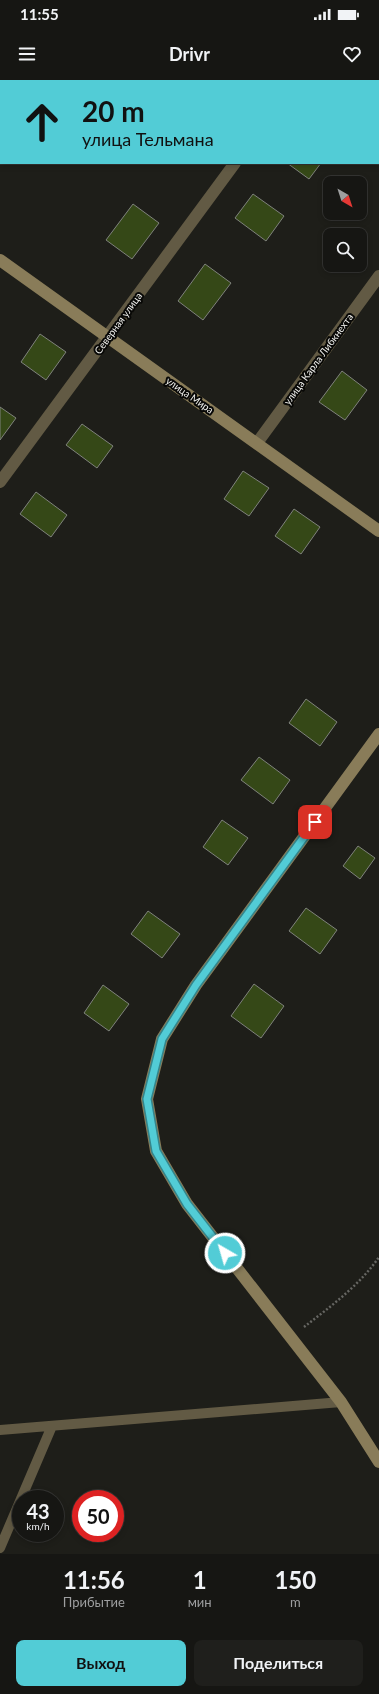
<!DOCTYPE html>
<html lang="ru">
<meta charset="utf-8">
<style>
body{margin:0;font-family:Lato,sans-serif;background:#1f1f1c;color:#f1f3f6;height:100vh;display:flex;flex-direction:column;font-size:15px;white-space:nowrap}
*{box-sizing:border-box;margin:0}
p{font-size:13px;color:#9e9fa0}
.icon{flex:none;width:22px;height:22px;fill:none;stroke:currentColor;stroke-width:2;stroke-linecap:round;stroke-linejoin:round}
.map{position:relative;height:1474px;overflow:hidden}
.drawer{display:flex;flex-direction:column;background:#161613;flex:1}
.drawer>*{flex:none}
.top-card{position:absolute;left:0px;top:0px;width:379px;height:84px;box-shadow:0 2px 6px #0003,0 0 0 1px #353533;background:#52ccd6;color:#111;overflow:hidden}
.needle{width:26px;rotate:141deg}
.fabs{position:absolute;left:323px;top:96px;display:grid;gap:8px}
.fabs a{display:grid;place-items:center;width:44px;height:44px;border-radius:8px;background:#161613;box-shadow:0 2px 6px #0003,0 0 0 1px #353533;font-size:20px}
.speed{position:absolute;left:12px;top:1410px;display:flex;gap:8px;font-size:20px;font-weight:700;text-align:center}
.speed>*{display:grid;place-content:center;width:52px;height:52px;border-radius:50%;background:#161613;box-shadow:0 2px 6px #0003,0 0 0 1px #353533;line-height:1}
.speed small{font-size:10px;font-weight:400}
.speed .limit{border:6px solid #d22;background:#fff;color:#111}
.pin{position:absolute;display:grid;place-items:center;width:34px;height:34px;color:#fff;margin:-17px;border-radius:8px;box-shadow:0 2px 6px #0006}
.me{position:absolute;width:44px;margin:-22px;rotate:322deg;stroke-linejoin:round;filter:drop-shadow(0 0 3px #0008)}
.turn{display:flex;align-items:center;gap:14px;height:84px;padding:0 16px;font-size:18px}
.turn .icon{width:52px;height:52px;stroke-width:2.5}
.turn b{display:block;font-size:28px;line-height:34px}
.eta{display:flex;justify-content:space-evenly;align-items:center;height:68px;text-align:center}
.eta b{font-size:24px;font-weight:700;line-height:28px}
.button{display:flex;gap:8px;margin-top:auto;padding:8px 16px}
.button a{flex:1;height:46px;border-radius:8px;background:#52ccd6;color:#111;font-size:16px;font-weight:700;line-height:46px;text-align:center}
.button a+a{background:#1f1f1c;color:#f1f3f6}
.status{display:flex;justify-content:space-between;align-items:center;height:28px;padding:0 20px;background:#161613;direction:ltr}
.status svg{height:11px;fill:currentColor}
header{display:flex;justify-content:space-between;align-items:center;height:52px;padding:0 16px;background:#161613;font-size:18px;font-weight:700}
.map>svg:first-child{display:block}
.building{fill:#354817;stroke:#7f827c}
.lines{fill:none;stroke-linecap:round;stroke-linejoin:round}
.path{stroke:#666662;stroke-width:2.5;stroke-dasharray:2 2;stroke-linecap:butt}
.lane{stroke:#625a44;stroke-width:10}
.street{stroke:#625a44;stroke-width:12}
.secondary{stroke:#897c59;stroke-width:12}
.route-casing{stroke:#35858b;stroke-width:10}
.route{stroke:#52ccd6;stroke-width:7}
.labels{text-anchor:middle;stroke-width:4;stroke-linejoin:round;paint-order:stroke}
.street-label{font-size:10px;fill:#f0f0ed;stroke:#080806}
</style>
<div class="status"><b>11:55</b><svg viewBox="0 0 49 12"><path d="M0 12V9h3v3zM5 12V6h3v6zM10 12V3h3v9zM15 12V0h3v12zM26 1h20v11H26zM47 4h2v5h-2z"/></svg></div>
<header><svg class="icon" aria-label="menu" viewBox="0 0 24 24"><path d="M4 6h16M4 12h16M4 18h16"/></svg>Drivr<svg class="icon" aria-label="heart" viewBox="0 0 24 24"><path d="M12 20l-8-8c-3-5 5-10 8-4 3-6 11-1 8 4z"/></svg></header>
<div class="map">
<svg width="379" height="1474" viewBox="0 0 379 1474">
<rect width="100%" height="100%" fill="#1e1e19"/>
<path class="building" d="M215 0H257L214 1Z
M287 83H321L309 99Z
M253 114 284 136 266 161 235 138Z
M133 124 159 143 132 179 106 160Z
M205 184 231 203 203 240 178 221Z
M40 254 66 272 46 300 21 282Z
M342 291 367 310 345 340 319 322Z
M0 327 16 338 0 360Z
M82 344 113 366 97 388 66 365Z
M243 391 269 408 249 436 224 419Z
M36 412 67 435 51 457 20 434Z
M294 429 320 447 301 474 275 456Z
M306 619 337 642 320 666 289 643Z
M259 677 290 700 273 724 241 700Z
M222 740 248 758 228 785 203 767Z
M358 766 375 778 360 799 343 786Z
M306 828 337 850 320 874 289 851Z
M148 831 180 854 162 878 131 854Z
M254 904 284 926 261 958 231 936Z
M103 905 129 924 109 951 84 933Z"/>
<g class="lines">
<path class="path" d="M304 1247C330 1227 360 1205 379 1177"/>
<path class="lane" d="M0 1350 341 1322
M0 1468 52 1346"/>
<path class="street" d="M295 1 296 0
M257 363 379 196
M0 402 235 83"/>
<path class="secondary" d="M0 180 379 451
M379 654 196 905 162 959 147 1019 156 1071 187 1124 341 1322 379 1382"/>
</g>
<g class="lines">
<g class="route-casing">
<path id="route" d="M225 1173 187 1124 156 1071 147 1019 162 959 196 905 315 742"/>
</g>
<use href="#route" class="route"/>
</g>
<g class="labels">
<g class="street-label">
<text transform="translate(118 243) rotate(-54)" y="4">Северная улица</text>
<text transform="translate(318 279) rotate(-54)" y="4">улица Карла Либкнехта</text>
<text transform="translate(190 315) rotate(35)" y="4">улица Мира</text>
</g>
</g>
</svg>
<div class="fabs">
<a><svg class="needle" viewBox="-14 -14 28 28"><path d="M0-13l5 13h-10z" fill="#e53935"/><path d="M0 13l5-13h-10z" fill="#9e9fa0"/></svg></a>
<a><svg class="icon" aria-label="search" viewBox="0 0 24 24"><circle cx="10" cy="10" r="6"/><path d="M15 15l6 6"/></svg></a>
</div>
<div class="speed"><div>43<small>km/h</small></div><div class="limit">50</div></div>
<div class="pin" style="left:315px;top:742px;background:#d93025"><svg class="icon" aria-label="arrive" viewBox="0 0 24 24"><path d="M6 21V4h12l-3 4 3 4H6"/></svg></div>
<svg class="me" style="left:225px;top:1173px" viewBox="-20 -20 40 40"><circle r="17" fill="#52ccd6" stroke="#fff" stroke-width="3"/><path d="M0-11L8 9 0 5-8 9z" fill="#fff"/></svg>
<div class="top-card">
<div class="turn"><svg class="icon" aria-label="ahead" viewBox="0 0 24 24"><path d="M12 20V5M6 11l6-6 6 6"/></svg><div><b>20 m</b>улица Тельмана</div></div>
</div>
</div>
<section class="drawer">
<div class="eta">
<div><b>11:56</b><p>Прибытие</p></div>
<div><b>1</b><p>мин</p></div>
<div><b>150</b><p>m</p></div>
</div>
<div class="button"><a>Выход</a><a>Поделиться</a></div>
</section>
